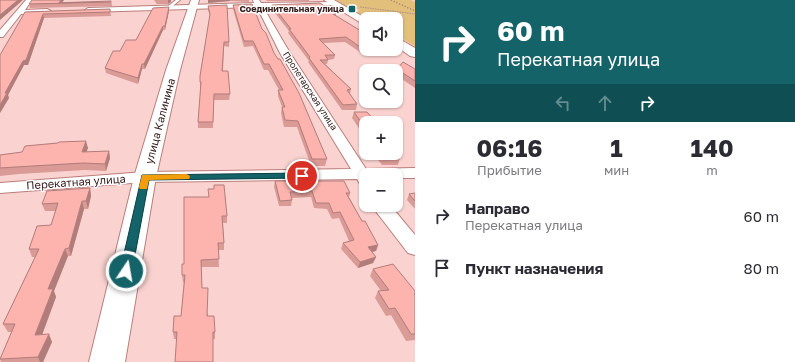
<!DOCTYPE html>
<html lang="ru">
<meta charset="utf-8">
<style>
body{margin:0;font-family:"Golos Text",sans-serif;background:#f2f2f3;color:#2b2b33;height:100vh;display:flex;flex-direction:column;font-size:15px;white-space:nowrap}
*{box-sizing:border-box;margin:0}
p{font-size:13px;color:#7c7c81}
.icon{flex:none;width:22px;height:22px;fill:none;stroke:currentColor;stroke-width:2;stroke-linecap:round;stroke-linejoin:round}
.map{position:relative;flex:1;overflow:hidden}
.sheet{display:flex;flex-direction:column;background:#fff;width:380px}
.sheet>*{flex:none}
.banner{background:#136369;color:#fff;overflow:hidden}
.tools{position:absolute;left:359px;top:12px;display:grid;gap:8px}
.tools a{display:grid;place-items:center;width:44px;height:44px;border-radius:8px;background:#fff;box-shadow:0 1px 3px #0004;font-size:20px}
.pin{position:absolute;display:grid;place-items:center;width:34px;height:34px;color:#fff;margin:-17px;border:2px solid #fff;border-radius:50%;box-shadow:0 1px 4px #0007}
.me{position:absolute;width:44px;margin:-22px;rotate:12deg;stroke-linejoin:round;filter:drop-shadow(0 0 3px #0008)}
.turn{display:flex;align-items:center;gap:14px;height:84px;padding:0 16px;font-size:18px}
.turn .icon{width:52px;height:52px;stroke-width:2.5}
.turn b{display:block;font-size:28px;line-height:34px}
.lanes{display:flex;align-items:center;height:38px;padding:0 16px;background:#0003;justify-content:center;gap:20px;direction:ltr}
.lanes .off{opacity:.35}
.eta{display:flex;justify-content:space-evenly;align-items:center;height:68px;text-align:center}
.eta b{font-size:24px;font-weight:700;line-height:28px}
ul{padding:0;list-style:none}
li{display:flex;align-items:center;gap:12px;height:52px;padding:0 16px}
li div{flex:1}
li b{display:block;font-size:15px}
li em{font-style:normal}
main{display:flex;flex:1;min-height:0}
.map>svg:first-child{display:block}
.green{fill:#e2bf7a}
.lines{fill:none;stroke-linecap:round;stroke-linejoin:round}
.lane-casing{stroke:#b97e7a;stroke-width:2}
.street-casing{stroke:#b97e7a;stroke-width:2}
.secondary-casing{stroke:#b97e7a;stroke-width:2}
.path{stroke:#af8e8b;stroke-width:1;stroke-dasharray:1.5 1;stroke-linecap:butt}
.lane{fill:#fff;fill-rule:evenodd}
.street{fill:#fff;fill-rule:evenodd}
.secondary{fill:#fff;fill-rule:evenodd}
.rail{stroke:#9b7c7a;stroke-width:1.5;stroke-dasharray:1 2;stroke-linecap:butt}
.wall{fill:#da9a96}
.shaded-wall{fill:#b17d7a}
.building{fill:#fdb3ae;stroke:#b17d7a}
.route{fill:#136369;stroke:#0c4044}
.slow{fill:#f59e0b}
.poi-dot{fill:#136369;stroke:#fff;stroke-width:1.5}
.labels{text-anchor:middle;stroke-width:3;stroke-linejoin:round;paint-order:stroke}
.far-poi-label{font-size:9px;font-weight:bold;fill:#3a2221;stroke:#fff;text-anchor:end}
.far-street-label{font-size:9px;fill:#3a2221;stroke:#fff}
.street-label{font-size:11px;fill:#3a2221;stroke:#fff}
</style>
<main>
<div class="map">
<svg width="415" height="362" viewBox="0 0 415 362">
<rect width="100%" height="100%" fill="#fad3d0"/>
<path class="green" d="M336 0H411L415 2V46L396 35V19H368L357 12 360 10 350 8Z"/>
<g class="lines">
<g class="lane-casing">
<path id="lane" d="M176 0H180L169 9H167V7Z"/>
</g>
<g class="street-casing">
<path id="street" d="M26 0H32L25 10 47 9 51 11 47 13 21 14 3 37H0V30Z
M253 0H259L261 3 335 2V4L333 5 263 7 290 53 366 169 415 168V178H396V175H366V186L360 184 357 179 145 182 0 193V183L145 172 351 169 280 53 257 7 88 12 85 10 88 8 254 3Z
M371 205H390L415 235V255L408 253Z"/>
</g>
<g class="secondary-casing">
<path id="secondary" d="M191 0H199L180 70 156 177 125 362H89L134 177 166 70Z
M324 0H334L367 19 366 26Z
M396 37 415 48V57L410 56 396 46Z"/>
</g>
<path class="path" d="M360 7 415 14"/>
<use href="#lane" class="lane"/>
<use href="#street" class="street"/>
<use href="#secondary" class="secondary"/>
<path class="rail" d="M391 0 415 11"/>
</g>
<path class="wall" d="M64 0 62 2 111 1 112 5V6L30 8 29 4Z
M154 0H171V2L168 4H157Z
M208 0H249V2L230 1 208 3Z
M266 0H309V1H267Z
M233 5 262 29 327 159 325 166H311L297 127H284L281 113 282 107 278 96V90H279L268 70H264L253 46 244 47 233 9Z
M272 5 336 14 335 15 366 49 388 50 387 55 366 56 345 42 323 43 335 55 334 59 328 60 327 64H325L351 89 350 94 357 104 356 110H342L308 62 309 61 288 33 289 31 271 8Z
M208 6 229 42V47L224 46 223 71 230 94 229 100H214L213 128H198V122L201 88H200V76L210 16 208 10Z
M169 7V11L165 30H163L145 69H142L138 84 106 73 105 68 120 51 136 40Z
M110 9 111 16 44 18 28 65H24L8 95 9 98 0 113 25 12Z
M397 69H415V88L396 75Z
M354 112 366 123V143L362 137 363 134 352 118Z
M88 148 86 152 109 151 110 158 106 171 85 170 19 174 0 176V155Z
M373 153H396L400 158 398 165H382Z
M275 181 350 193 349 197 362 221 378 245 376 251 372 252 376 257 373 263 358 268 341 249 343 243 349 241 339 218 332 219 327 209 314 208 311 197 291 198 292 200 291 206H279L274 187Z
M90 188 91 196 88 209H84L71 256H68L54 291 56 297 42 335 52 342 43 362H1L0 359 12 332H8L3 324 35 257H32L29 249 51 225 56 211H45L42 204Z
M415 193V209L407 200 409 194Z
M208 197 227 216V223H223L224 243V250H218L219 267H201L202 288 208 316 215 332V339H174L173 332 181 316 184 282 183 283 182 275 184 264Z
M373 269 415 291V340L406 341 391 315 386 316 375 298 378 291H381L370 276Z"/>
<path class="shaded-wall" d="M18 0H23L0 20V15Z
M61 0H64L62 3H59Z
M168 0H171V2L168 4Z
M208 0H230V1L208 3Z
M169 7V11L165 30V26Z
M43 14 44 18 28 65H24L8 95 9 98 0 113V105L5 93Z
M163 26V30L145 69 144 64Z
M142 64V69L138 84V78Z
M86 141 88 148 84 159 82 152Z
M109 151 110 158 106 171 105 164Z
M90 188 91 196 88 209 86 201Z
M82 201 84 209 71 256 69 248Z
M378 245 376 251 366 253 368 247Z
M65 249 68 256 54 291 56 297 39 343 35 335 48 289Z
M376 257 373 263 358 268 360 262Z
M49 334 52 342 43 362H40L38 357Z"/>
<path class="building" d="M0 0H18L0 15Z
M32 0H61L59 3 111 1V2L29 4Z
M320 3 336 14H333L366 34V49H387L388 50 367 52 346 37 319 39 335 55H325L328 60H320L351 89 347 90 357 104 343 105 309 58 310 57 289 29H291L272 5Z
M252 4 262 29 266 33 274 53 278 59H280L299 93 327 159H312L298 121 285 120 282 107H285L278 90H283L269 64H264L253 41H244L233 5Z
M227 5 229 42H224L222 71H228L230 94H214L213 122H198L201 82H200V76L210 14 208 6Z
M169 7 165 26H163L144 64H142L138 78 105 68 113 51H120L126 40H136L153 8Z
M110 9V12L43 14 26 60 23 61 5 93H7L0 105V55L25 12Z
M403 62 415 69V81L397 69Z
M354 112H367L375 121H378L380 123H366V129Z
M86 141 82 152 109 151 105 164 83 163 16 167 0 168V155L22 152 25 146 58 143 59 142Z
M396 152 400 158H384L380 153H396Z
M275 181H344L350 193H346L362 221H365L378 245 368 247 376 257 360 262 343 243 354 240 340 212 333 213 329 203H316L312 191 290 192 292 200 280 201Z
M214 185H224L227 216H222L224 243H218L219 259 201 260 202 288H208L207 316H214L215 332H213V362H175L177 332H173L174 316H181L185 275H182V264H184V197H209L208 189H214Z
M90 188 86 201H82L69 248 65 249 48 289H53L35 335 49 334 38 357 0 359 15 324H3L39 249H29L37 226 51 225 58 203 42 204 47 191Z
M415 193V201L409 194Z
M393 264 415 291V294H414L415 295V334H411L395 308 389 309 378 291 389 290 373 269Z"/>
<path class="route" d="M302 173 306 176 305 178 149 180 132 271 130 275 126 276 122 275 120 271 142 175Z"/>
<path class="slow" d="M186 174 189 175 190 177 189 179 149 180 147 189H140L139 187 142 175Z"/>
<rect class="poi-dot" x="348" y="5" width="8" height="8" rx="2"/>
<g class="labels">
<g class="far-poi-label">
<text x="344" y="12">Соединительная улица</text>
</g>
<g class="far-street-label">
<text transform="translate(310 91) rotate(57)" y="3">Пролетарская улица</text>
</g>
<g class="street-label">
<text transform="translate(160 121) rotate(-75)" y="4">улица Калинина</text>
<text transform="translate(76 182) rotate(-4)" y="4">Перекатная улица</text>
</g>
</g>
</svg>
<div class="tools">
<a><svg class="icon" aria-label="sound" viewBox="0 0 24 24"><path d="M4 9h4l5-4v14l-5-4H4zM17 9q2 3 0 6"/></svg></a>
<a><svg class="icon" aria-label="search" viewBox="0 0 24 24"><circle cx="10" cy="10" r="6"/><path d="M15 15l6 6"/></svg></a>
<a>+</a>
<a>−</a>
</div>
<div class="pin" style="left:302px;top:176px;background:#d93025"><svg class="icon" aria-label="arrive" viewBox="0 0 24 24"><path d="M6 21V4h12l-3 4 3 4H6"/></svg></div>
<svg class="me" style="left:126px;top:271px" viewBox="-20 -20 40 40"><circle r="17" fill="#136369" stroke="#fff" stroke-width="3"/><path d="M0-11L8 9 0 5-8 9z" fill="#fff"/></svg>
</div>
<section class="sheet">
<div class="banner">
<div class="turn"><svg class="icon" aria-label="right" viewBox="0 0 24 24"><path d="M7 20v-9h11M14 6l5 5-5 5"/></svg><div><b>60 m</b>Перекатная улица</div></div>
<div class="lanes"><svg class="icon off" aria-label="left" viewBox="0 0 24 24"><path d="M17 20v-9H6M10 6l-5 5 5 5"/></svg><svg class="icon off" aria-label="ahead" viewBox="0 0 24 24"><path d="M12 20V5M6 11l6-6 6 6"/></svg><svg class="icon" aria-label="right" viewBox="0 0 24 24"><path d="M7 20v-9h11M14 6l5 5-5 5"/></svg></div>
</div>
<div class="eta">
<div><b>06:16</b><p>Прибытие</p></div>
<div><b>1</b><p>мин</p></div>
<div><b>140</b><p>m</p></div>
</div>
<ul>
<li><svg class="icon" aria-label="right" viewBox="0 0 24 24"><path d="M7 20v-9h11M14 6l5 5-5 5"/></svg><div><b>Направо</b><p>Перекатная улица</p></div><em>60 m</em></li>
<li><svg class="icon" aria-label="arrive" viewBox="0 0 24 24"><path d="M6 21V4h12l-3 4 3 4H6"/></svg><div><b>Пункт назначения</b></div><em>80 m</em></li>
</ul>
</section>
</main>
